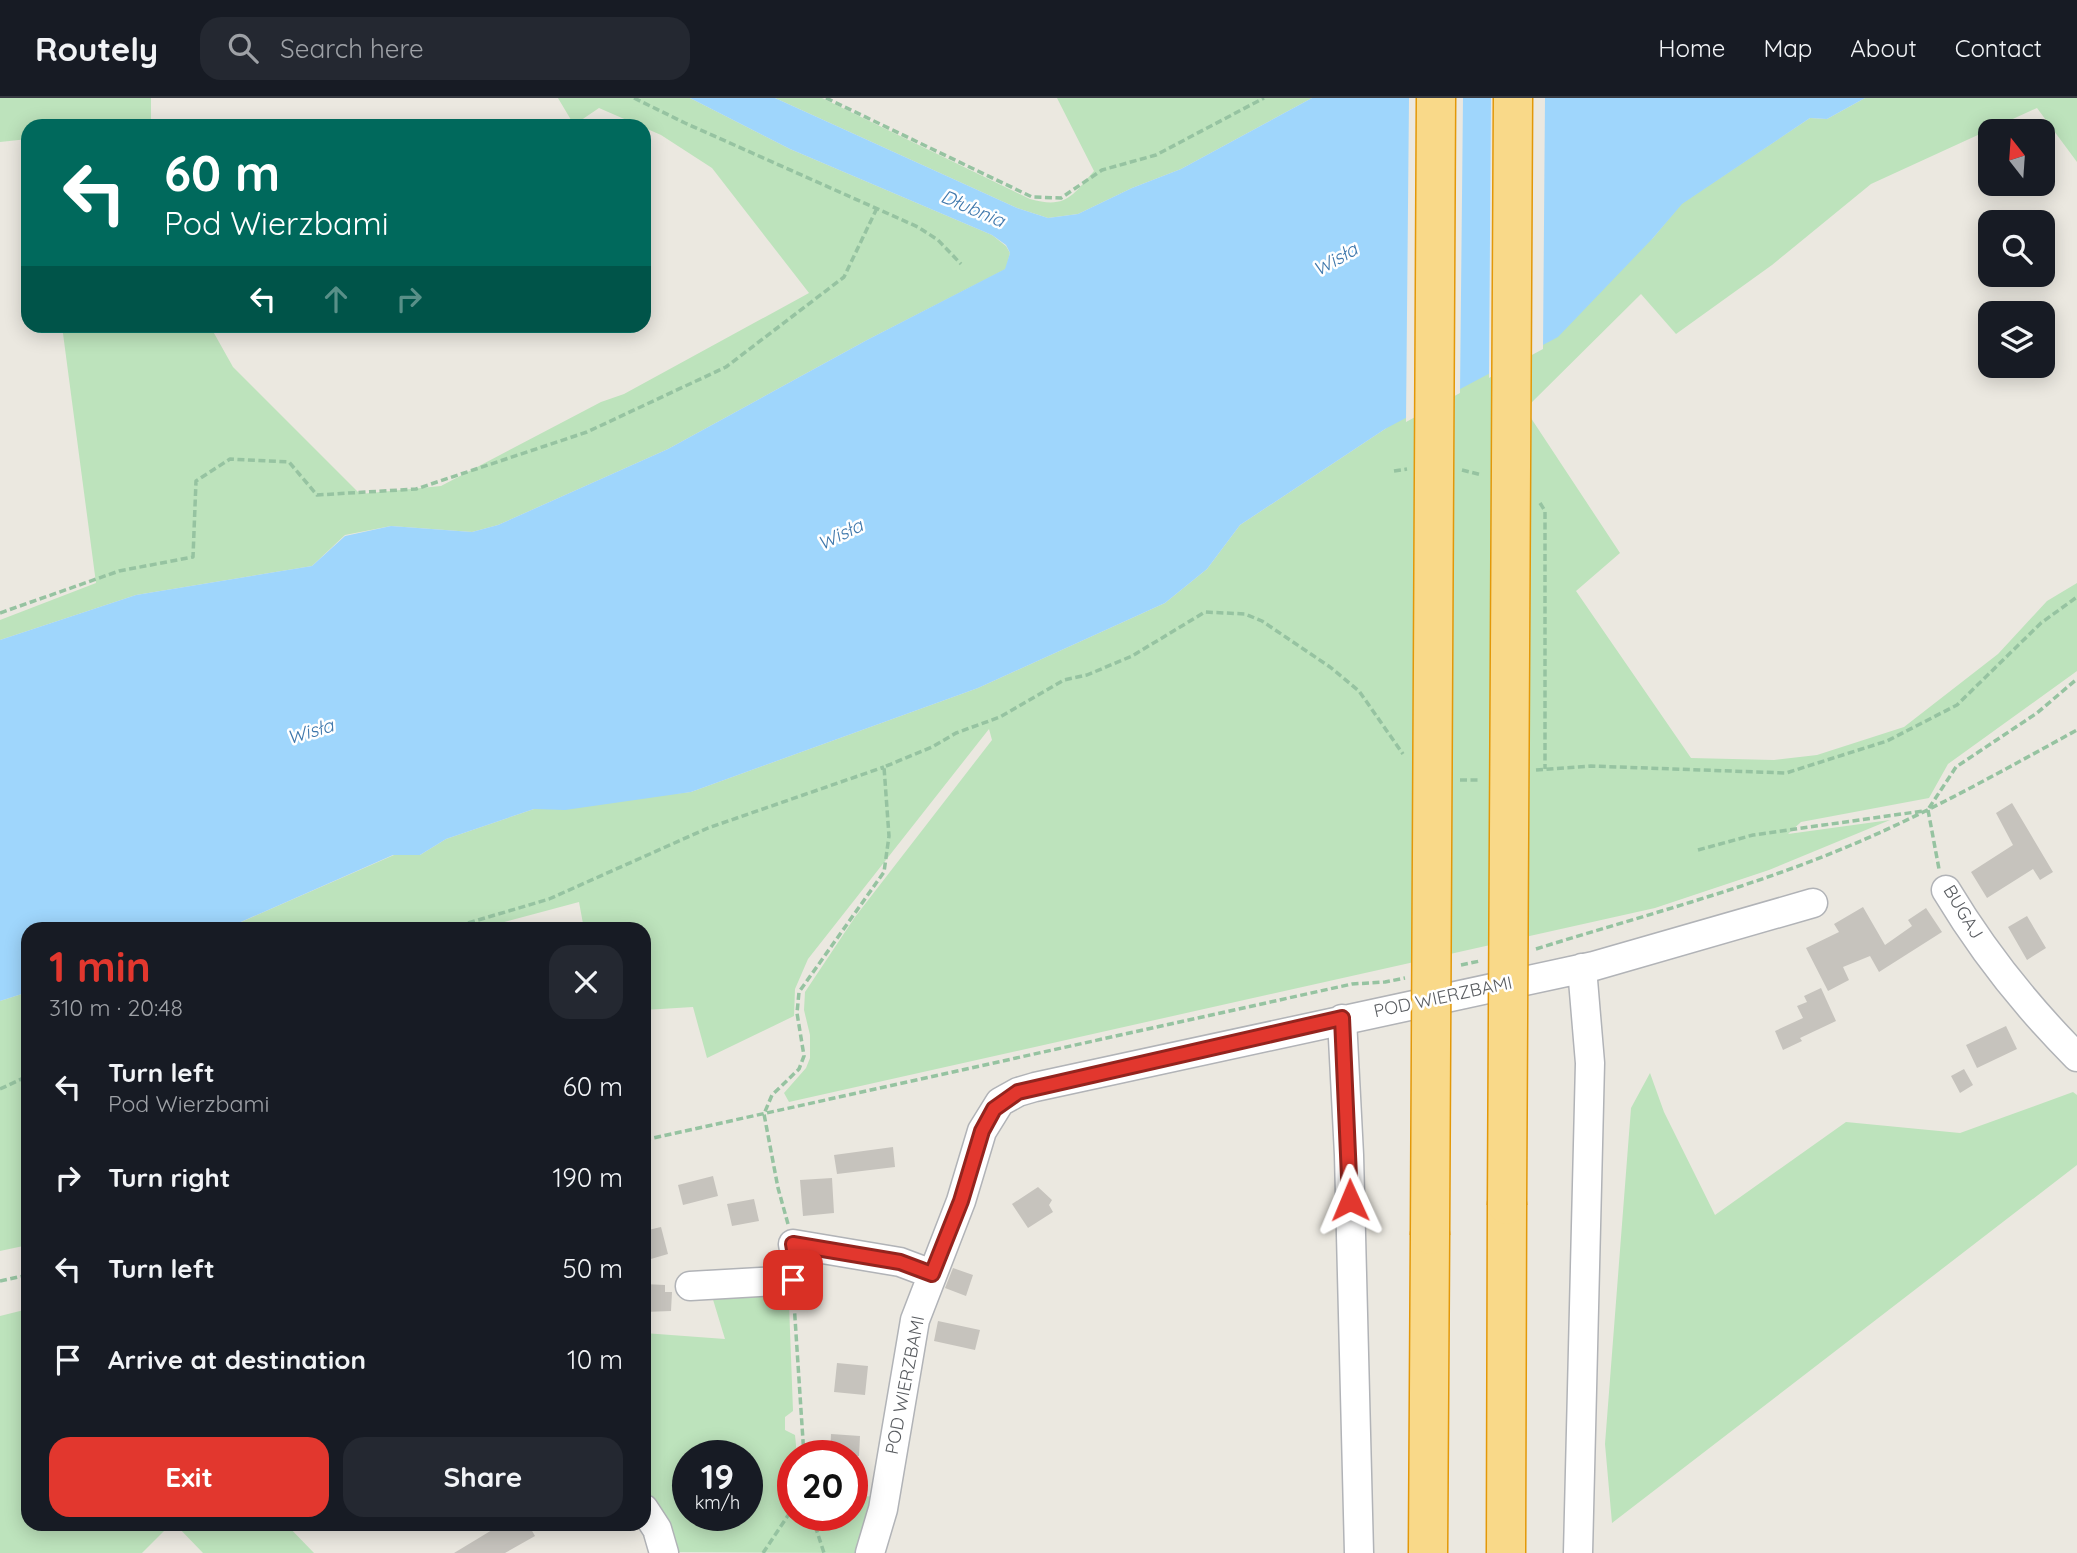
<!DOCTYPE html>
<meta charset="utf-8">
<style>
body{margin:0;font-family:Quicksand,sans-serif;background:#242831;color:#f1f3f6;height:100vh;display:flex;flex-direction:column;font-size:26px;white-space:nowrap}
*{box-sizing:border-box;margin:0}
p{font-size:23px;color:#9ea1a6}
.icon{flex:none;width:38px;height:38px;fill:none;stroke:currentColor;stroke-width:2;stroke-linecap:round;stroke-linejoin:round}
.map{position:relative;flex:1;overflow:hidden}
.side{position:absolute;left:21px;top:824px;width:630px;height:609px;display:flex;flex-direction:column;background:#171b24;border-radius:21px;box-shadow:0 4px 18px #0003}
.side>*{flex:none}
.guide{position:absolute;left:21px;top:21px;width:630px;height:214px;border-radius:21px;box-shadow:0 4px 18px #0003;background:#00695c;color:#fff;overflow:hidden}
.needle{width:46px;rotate:343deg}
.tools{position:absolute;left:1978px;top:21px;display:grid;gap:14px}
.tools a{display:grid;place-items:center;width:77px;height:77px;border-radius:14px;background:#171b24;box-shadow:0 4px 18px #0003;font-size:35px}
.speed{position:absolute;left:672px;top:1342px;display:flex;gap:14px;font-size:35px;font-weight:700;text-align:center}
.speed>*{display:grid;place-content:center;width:91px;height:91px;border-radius:50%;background:#171b24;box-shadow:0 4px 18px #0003;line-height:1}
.speed small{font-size:18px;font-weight:400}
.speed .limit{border:10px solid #d22;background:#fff;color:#111}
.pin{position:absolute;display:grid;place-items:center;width:60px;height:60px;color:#fff;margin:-30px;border-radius:14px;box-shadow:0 4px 10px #0006}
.me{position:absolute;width:77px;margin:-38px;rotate:359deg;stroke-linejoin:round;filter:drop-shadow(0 0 5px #0008)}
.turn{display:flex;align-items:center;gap:24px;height:147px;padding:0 28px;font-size:32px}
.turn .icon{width:91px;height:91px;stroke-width:2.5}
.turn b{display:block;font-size:49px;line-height:60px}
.lanes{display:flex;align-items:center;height:66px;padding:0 28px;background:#0003;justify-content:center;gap:35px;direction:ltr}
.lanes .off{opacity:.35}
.round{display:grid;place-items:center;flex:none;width:74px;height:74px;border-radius:21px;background:#242831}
.head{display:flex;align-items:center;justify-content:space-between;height:119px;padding:0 28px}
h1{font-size:42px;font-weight:800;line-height:52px;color:#e2372e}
.action{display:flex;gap:14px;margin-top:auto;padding:14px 28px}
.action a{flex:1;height:80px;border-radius:21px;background:#e2372e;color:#fff;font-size:28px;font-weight:800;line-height:80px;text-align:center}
.action a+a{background:#242831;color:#f1f3f6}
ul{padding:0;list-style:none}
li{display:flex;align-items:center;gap:21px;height:91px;padding:0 28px}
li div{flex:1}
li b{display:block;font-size:26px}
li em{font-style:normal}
header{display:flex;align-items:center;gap:42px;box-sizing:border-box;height:98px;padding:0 35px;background:#171b24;border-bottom:2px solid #363941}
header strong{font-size:33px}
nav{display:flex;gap:38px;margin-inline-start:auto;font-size:24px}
.search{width:490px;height:63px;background:#242831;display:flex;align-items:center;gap:18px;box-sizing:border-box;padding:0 24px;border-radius:21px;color:#9ea1a6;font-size:26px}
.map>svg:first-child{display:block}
.green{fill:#bde3bc;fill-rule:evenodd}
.water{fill:#9fd6fc}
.pier{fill:#ebe8e0}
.building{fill:#c6c3bd}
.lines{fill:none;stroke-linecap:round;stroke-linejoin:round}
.minor-casing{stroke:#b1b3b7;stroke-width:31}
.highway-casing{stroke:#e39808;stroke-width:41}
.path{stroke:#96c3a1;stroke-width:3.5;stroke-dasharray:7 3.5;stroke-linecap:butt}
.minor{stroke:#fff;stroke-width:28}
.highway{stroke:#f9d989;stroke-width:38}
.highway-bridge-casing{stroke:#e39808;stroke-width:41;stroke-linecap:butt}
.highway-bridge{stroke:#f9d989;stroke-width:38}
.route-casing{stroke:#93241e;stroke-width:18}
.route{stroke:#e2372e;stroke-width:12}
.labels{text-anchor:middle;stroke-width:5;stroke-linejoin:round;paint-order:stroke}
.street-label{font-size:18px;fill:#595c60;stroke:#fff}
.water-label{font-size:19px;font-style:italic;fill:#3f78ac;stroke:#fff}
</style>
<header>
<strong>Routely</strong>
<div class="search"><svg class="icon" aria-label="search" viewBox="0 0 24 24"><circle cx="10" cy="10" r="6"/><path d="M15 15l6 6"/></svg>Search here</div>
<nav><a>Home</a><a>Map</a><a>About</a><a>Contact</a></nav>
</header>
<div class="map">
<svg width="2077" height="1455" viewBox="0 0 2077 1455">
<rect width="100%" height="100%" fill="#ebe8e0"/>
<path class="green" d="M0 0H151V28H28V41L0 44Z
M558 0H690L790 51 992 137 1006 148 1010 155 1006 171 867 242 668 351 498 427 472 434 391 428 345 437 312 468 136 497 0 542V522L96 485 62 228H210L233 269 360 396 441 388 601 304 624 296 809 195 712 70 661 37 599 10 574 27Z
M775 0H822L1030 101C1066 111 1072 98 1094 73L1057 0H1312L1181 71 1132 90 1078 116 1048 120 1017 110Z
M1865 0H2077V64L2037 10 1871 86 1772 167 1676 236 1641 196 1525 311 1620 455 1576 493 1691 660 1774 662 1817 657 1904 629 1998 556 2047 503 2077 485V573L1948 666 1929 700 1801 724 1788 736 1890 722 1769 772 1655 810 789 1004 784 995 806 970 810 960V937L804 912 805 894 855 819 992 642 989 631 808 861 795 891 794 918 707 960 693 909 644 912V831H584L579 804 478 831H225L394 757H420L446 741 534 711 691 694 978 590 1165 505 1207 471 1240 427 1385 331 1653 140 1681 106 1810 20 1827 21Z
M28 894V1147L0 1153V903Z
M1650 975 1664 1014 1715 1117 1846 1024 1960 1035 2073 994 2077 997V1067L1612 1425 1605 1346 1631 1010Z
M782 1191 789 1206 793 1313 785 1319V1332L795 1337 797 1358H793V1418H852V1397L876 1399 861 1455 674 1454 644 1398V1235L725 1241 711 1195ZM688 1358H747V1418H688Z
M28 1211V1426H171L142 1455H0V1218Z
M175 1426H286L314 1455H203Z"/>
<path class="water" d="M690 0H775L1017 110 1048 120 1078 116 1132 90 1181 71 1312 0H1865L1827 21 1810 20 1682 106 1653 140 1558 239 1385 331 1240 427 1207 471 1165 505 978 590 691 694 565 712 534 711 446 741 420 757H393L225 831H28V894L0 903V542L136 497 312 468 345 438 391 428 472 434 498 427 668 351 867 242 1005 171 1010 155 1006 147 992 137 790 51Z"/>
<path class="pier" d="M1409 0H1463L1460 295 1406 324Z
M1491 0H1545L1543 251 1489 280Z"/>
<path class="building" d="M2012 705 2053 774 2040 782 2033 771 1987 800 1971 774 2013 747 1996 715Z
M1863 809 1885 847 1912 828 1908 822 1926 810 1942 834 1879 874 1870 858 1843 869 1849 882 1828 893 1806 850 1839 834 1834 826Z
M2027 818 2046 850 2027 862 2008 829Z
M1821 890 1836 923 1800 940 1802 943 1783 952 1775 933 1803 920 1797 908 1807 904 1804 898Z
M2006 928 2017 951 1977 970 1966 947Z
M1964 971 1973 987 1960 995 1951 978Z
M893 1049 895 1069 837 1076 834 1057Z
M713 1078 718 1098 683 1107 678 1087Z
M832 1080 834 1115 803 1118 800 1082Z
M1038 1089 1052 1102 1049 1107 1053 1114 1028 1130 1012 1106Z
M754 1101 759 1123 732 1128 727 1106Z
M661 1129 668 1156 644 1163V1133Z
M953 1170 973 1177 966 1198 945 1190Z
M644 1186 665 1187V1194H672L671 1213 644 1214Z
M938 1223 980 1232 975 1252 934 1243Z
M837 1265 868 1268 865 1297 834 1294Z
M831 1336 860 1338 859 1358H830Z
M502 1426H528L535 1438 505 1455H454Z"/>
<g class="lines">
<g class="minor-casing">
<path id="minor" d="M1946 792C1982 852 2028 910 2077 959
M1342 921 1349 1057 1359 1455
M690 1188 793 1182 796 1163 793 1146 900 1164 932 1176
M644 1411 657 1431 664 1455
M870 1455 883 1411 915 1222 961 1103 982 1033 1000 1004 1018 994 1035 989 1594 868 1813 805
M1578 1455 1590 965 1582 870"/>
</g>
<g class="highway-casing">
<path id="highway" d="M1428 1455 1430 1137
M1506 1455 1507 1107"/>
</g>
<path class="path" d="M634 0 685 25 918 129 938 142 961 166
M826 0 1032 99 1061 100 1102 72 1156 57 1264 0
M1462 372 1482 377
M1394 373 1407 371
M1540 405 1545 413V671
M0 515 119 473 193 459 196 383 230 361 289 364 317 397 416 391 587 334 726 269 844 179 877 110
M1536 672 1591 668 1786 675 1887 643 1957 607 2041 525 2077 499
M1460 682H1481
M1929 710 1956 669 2037 615 2077 581
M1928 712 1939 771
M1698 752 1753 737 1923 713
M448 831 549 801 708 730 884 669
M1536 851C1641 818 1747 791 1849 748 1928 715 2002 673 2077 632
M1461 867 1480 863
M0 991 28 978
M644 1042 1352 886 1385 884 1405 880
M788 1126 778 1090 764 1016 772 997 799 971 804 958 797 915 799 894 884 774 889 738 884 669 932 649 956 635 1000 619 1064 582 1087 577 1132 558 1205 514 1245 516 1262 523 1330 569 1359 593 1403 656
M0 1183 28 1177
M794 1205 804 1358
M812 1418 824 1455
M763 1455 793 1410"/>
<use href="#minor" class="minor"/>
<use href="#highway" class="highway"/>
<g class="highway-bridge-casing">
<path id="highway-bridge" d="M1507 1107 1513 0
M1430 1137 1436 0"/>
</g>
<use href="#highway-bridge" class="highway-bridge"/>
</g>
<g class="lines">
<g class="route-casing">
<path id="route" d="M793 1182 796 1163 793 1146 900 1164 932 1176 961 1103 982 1033 994 1011 1018 994 1342 920 1350 1102"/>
</g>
<use href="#route" class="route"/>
</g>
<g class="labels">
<g class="street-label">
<text transform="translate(1963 814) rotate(59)" y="6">BUGAJ</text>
<text transform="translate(1443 899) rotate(-12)" y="6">POD WIERZBAMI</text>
<text transform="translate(905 1287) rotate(-79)" y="6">POD WIERZBAMI</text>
</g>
<g class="water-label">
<text transform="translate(973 110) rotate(23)" y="7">Dłubnia</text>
<text transform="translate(1335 161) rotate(-30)" y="7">Wisła</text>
<text transform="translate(840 436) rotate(-26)" y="7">Wisła</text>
<text transform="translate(310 633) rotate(-17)" y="7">Wisła</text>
</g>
</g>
</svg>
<div class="tools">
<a><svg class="needle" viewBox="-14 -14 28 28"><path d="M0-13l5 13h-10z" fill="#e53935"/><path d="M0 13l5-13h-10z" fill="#9ea1a6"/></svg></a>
<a><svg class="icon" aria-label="search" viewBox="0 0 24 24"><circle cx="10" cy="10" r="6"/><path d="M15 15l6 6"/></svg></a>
<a><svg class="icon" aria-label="layers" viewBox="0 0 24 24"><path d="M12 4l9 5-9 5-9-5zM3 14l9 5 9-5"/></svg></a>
</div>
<div class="speed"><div>19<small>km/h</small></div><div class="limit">20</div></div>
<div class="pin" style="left:793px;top:1182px;background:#d93025"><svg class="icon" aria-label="arrive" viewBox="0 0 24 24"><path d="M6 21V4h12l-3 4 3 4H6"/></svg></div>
<svg class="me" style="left:1350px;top:1102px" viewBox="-20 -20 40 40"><path d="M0-17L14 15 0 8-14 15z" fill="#e2372e" stroke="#fff" stroke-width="4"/></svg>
<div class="guide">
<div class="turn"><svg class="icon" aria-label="left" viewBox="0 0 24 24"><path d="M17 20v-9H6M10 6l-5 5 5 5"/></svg><div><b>60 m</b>Pod Wierzbami</div></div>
<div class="lanes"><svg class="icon" aria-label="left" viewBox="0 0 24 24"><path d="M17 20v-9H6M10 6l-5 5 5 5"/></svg><svg class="icon off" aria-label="ahead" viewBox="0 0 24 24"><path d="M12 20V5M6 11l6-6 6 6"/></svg><svg class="icon off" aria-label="right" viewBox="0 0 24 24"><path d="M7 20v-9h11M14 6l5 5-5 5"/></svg></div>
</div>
<section class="side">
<div class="head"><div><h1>1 min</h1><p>310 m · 20:48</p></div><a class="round"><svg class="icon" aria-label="close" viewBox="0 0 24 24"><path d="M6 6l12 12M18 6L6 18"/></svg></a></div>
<ul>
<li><svg class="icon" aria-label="left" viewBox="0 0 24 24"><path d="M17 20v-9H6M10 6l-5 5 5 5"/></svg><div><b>Turn left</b><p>Pod Wierzbami</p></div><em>60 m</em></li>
<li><svg class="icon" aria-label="right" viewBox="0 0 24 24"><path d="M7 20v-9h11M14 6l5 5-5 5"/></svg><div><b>Turn right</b></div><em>190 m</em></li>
<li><svg class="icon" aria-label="left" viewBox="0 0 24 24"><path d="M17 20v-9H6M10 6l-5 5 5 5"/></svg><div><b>Turn left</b></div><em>50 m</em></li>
<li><svg class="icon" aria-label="arrive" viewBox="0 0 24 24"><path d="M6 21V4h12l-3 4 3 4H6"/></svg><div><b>Arrive at destination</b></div><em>10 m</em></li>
</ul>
<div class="action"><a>Exit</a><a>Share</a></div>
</section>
</div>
